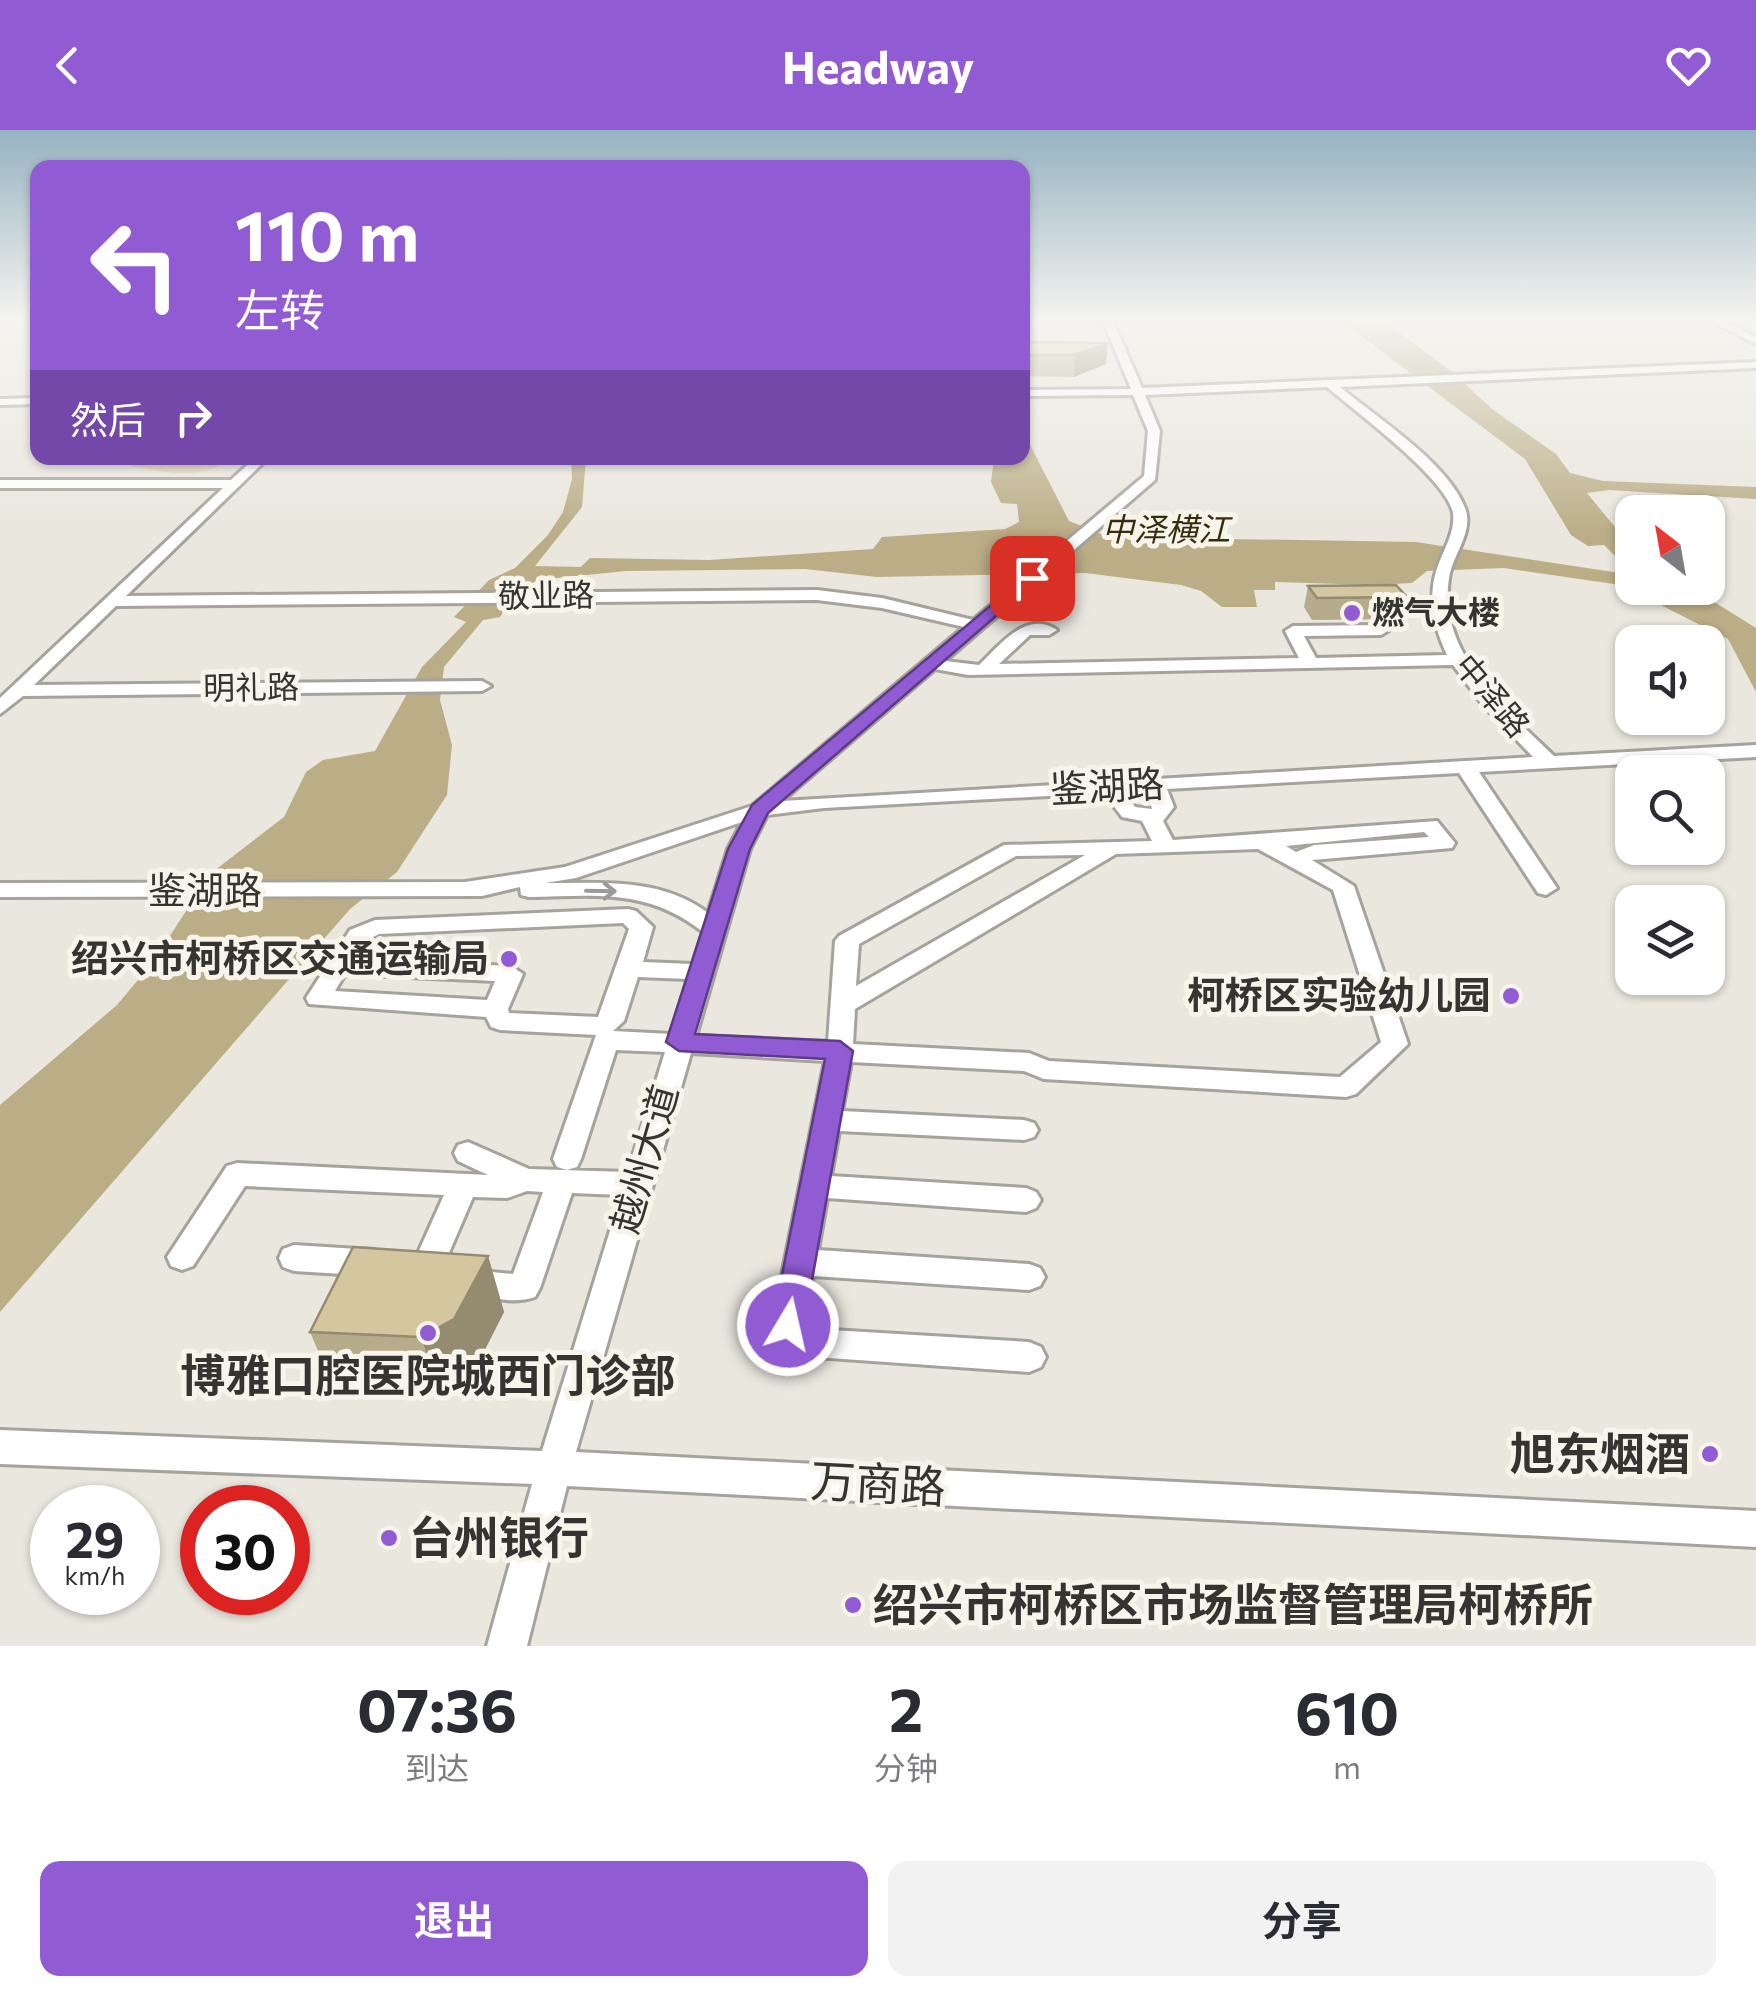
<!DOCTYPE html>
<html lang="zh">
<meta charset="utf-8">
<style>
body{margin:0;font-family:Commissioner,"Noto Sans SC",sans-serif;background:#f2f2f3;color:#2b2b33;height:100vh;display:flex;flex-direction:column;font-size:38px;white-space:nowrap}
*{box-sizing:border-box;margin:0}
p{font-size:32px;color:#7c7c81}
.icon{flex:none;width:55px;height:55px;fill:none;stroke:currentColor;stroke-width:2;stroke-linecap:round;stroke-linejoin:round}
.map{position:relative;height:1516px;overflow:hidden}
.side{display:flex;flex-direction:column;background:#fff;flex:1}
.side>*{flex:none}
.banner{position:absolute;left:30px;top:30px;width:1000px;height:305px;border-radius:20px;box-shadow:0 2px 8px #0004;background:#915bd3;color:#fff;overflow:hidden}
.needle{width:65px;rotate:329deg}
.tools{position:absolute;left:1615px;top:365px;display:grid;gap:20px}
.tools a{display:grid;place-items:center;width:110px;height:110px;border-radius:20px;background:#fff;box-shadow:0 2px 8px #0004;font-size:50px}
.speed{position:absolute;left:30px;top:1355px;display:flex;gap:20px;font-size:50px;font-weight:700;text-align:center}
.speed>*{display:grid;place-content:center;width:130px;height:130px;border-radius:50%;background:#fff;box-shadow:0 2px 8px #0004;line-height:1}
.speed small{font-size:25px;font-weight:400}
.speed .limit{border:15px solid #d22;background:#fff;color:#111}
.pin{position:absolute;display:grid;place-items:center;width:85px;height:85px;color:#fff;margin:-42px;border-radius:20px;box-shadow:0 5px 15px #0006}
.me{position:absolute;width:110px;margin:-55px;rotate:9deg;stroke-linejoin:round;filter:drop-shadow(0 0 8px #0008)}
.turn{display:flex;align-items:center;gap:35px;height:210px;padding:0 40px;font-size:45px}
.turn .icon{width:130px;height:130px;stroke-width:2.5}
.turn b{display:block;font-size:70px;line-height:85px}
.then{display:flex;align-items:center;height:95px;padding:0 40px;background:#0003;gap:20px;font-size:38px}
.eta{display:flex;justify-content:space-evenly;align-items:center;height:170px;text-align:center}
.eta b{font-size:60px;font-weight:700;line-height:70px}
.primary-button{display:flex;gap:20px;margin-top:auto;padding:20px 40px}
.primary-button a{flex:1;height:115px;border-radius:20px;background:#915bd3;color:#fff;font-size:40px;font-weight:700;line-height:115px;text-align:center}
.primary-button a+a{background:#f2f2f3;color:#2b2b33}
header{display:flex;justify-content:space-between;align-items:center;height:130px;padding:0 40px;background:#915bd3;color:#fff;font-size:45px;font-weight:700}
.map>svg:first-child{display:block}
.green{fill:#ded6bd}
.water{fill:#bbae87}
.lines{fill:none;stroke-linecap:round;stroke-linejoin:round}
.minor-casing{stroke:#a6a39c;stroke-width:6}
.minor{fill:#fff;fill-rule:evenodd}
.wall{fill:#b6ab8a}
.shaded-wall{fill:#948b70}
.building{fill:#d4c7a0;stroke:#948b70;stroke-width:2.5}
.oneway{stroke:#9a9a98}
.route{fill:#915bd3;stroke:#5e3b89;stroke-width:2.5}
.poi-dot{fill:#915bd3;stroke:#f7f4ec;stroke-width:4}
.labels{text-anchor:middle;stroke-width:10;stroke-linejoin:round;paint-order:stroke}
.far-water-label{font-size:32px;font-style:italic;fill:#372d0b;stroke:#f7f4ec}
.far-street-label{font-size:32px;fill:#353431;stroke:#f7f4ec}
.far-poi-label{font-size:32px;font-weight:bold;fill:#353431;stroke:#f7f4ec;text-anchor:start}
.street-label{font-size:38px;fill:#353431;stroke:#f7f4ec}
.poi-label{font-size:38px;font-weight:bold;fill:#353431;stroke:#f7f4ec;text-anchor:end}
.near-poi-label{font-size:45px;font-weight:bold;fill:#353431;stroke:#f7f4ec;text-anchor:start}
.near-street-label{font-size:45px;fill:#353431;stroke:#f7f4ec}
</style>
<header><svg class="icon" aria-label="back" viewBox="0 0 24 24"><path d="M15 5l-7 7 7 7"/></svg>Headway<svg class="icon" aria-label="heart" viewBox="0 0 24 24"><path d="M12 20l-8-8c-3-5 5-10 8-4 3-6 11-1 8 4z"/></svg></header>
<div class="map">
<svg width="1756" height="1516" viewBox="0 0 1756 1516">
<rect width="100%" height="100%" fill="#e9e7de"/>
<path class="green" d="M143 328H230C202 352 163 342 132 336Z"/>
<path class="water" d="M1341 191H1384L1451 241 1492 279 1556 324 1570 343 1603 351 1756 357V369L1609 360 1587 363 1632 418V458H1692L1756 498V562L1728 509 1621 455 1504 438 1427 441 1412 453 1372 455 1275 452V460H1254L1257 477H1222L1201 461 1181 455 1085 443 877 447 805 439 626 441 537 450 512 469 500 487 483 490 444 537 440 570 452 615 447 665 397 742 350 779 0 1182V975L117 875 153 832 210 744 284 687 306 642 323 630 375 621 422 537 466 492 454 487 489 450 515 438 548 405 563 382 572 349 571 328H586L582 377 535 436 581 437 590 428 709 430 873 419 882 407 1005 399 1019 392 1017 374 1001 373 991 352 994 328H1022L1023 301 1069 391 1109 407 1416 412 1620 443 1625 436 1604 415 1588 416 1571 405 1525 329Z"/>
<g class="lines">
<g class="minor-casing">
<path id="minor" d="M1103 191H1113L1142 258 1756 232V238L1340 257C1376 287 1448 333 1465 378 1474 400 1455 422 1450 443 1434 520 1504 578 1554 626L1756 615V627L1479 642 1557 758 1546 765 1538 763 1459 643 1167 659 1174 677 1163 691 1173 710 1437 691 1455 713 1452 718 1312 730 1354 756 1408 914 1356 964 1346 967 1044 949 1024 941 851 932 842 981 1024 990 1034 993 1038 1000 1034 1007 1024 1010 839 1001 831 1046 1026 1058 1036 1062 1041 1070 1036 1078 1026 1082 827 1068 818 1120 1029 1134 1040 1138 1045 1147 1040 1156 1029 1160 813 1146 805 1192 815 1199 1029 1212 1041 1217 1046 1227 1041 1237 1029 1242 815 1227 785 1218 772 1195 825 931 691 923 576 1322 1756 1381V1417L567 1356 527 1516H487L532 1354 0 1334V1300L542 1321 621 1065 572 1063 540 1158 535 1167C518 1173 497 1170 480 1164L475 1155 480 1146 491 1142 513 1144 543 1062 527 1061 507 1068 473 1067 439 1146 428 1150 405 1145 400 1136 405 1127 418 1123 444 1065 245 1056 193 1136 182 1140 171 1136 167 1127 227 1036 237 1033 488 1045 458 1031 454 1023 458 1015 468 1012 529 1039 628 1042 665 922 616 920 581 1029 577 1037 567 1040 557 1037 553 1029 596 905 500 900 491 897 486 887 309 874 306 868 350 800 375 790 628 779 636 781 653 797 643 832 693 834 703 802C647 758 596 766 529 767L521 765 520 757 482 766 0 767V753L465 752 565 737 752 676 964 497 882 478 817 470 116 476 34 555 482 551 491 556 482 561 23 566 0 584V568L223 358H0V350H231L255 328H268L126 466 817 460 882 468 973 490 1144 346 1148 301 1133 265 1022 266V260L1131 259ZM1327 257C1355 281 1447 349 1453 383 1455 399 1447 414 1441 428 1426 461 1432 493 1447 525L1316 528 1304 506 1381 505 1389 500 1381 495 1293 496 1285 501 1299 528 999 534 1030 505H1049L1057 500C1027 479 1000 515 979 535L945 531 1155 350 1160 301 1145 265ZM1453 535 1483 575 1533 627 782 671 935 539 968 545ZM1147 660 1152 679 1135 677 1124 662ZM1104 663 1122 687 1142 691 1152 711 1004 715 839 806 835 811 828 912 696 906 750 719 767 685 824 678ZM742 692 728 719 708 783C661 747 601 753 545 753L576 748ZM1424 702 1429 707 1314 715 1296 722 1286 716ZM1258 719 1333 760 1381 912 1340 947 1049 931 1029 923 853 914 855 879 1116 724ZM1085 725 856 856 859 814 1016 726ZM623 793 629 799 598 887 509 883 508 879 523 844 511 836 355 829 367 810 379 804ZM345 844 495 851 487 870 335 861ZM638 847 688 849 671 904 613 901 624 891Z
M1711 191H1724L1756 207V214Z
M38 268V274L0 275V269Z
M294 1115 374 1120 385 1124 389 1133 385 1142 374 1146 294 1141 283 1137 279 1128 283 1119Z"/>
</g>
<use href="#minor" class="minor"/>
</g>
<path class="wall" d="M1022 212 1106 234 1074 247 1022 246Z
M1308 456 1407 467 1401 489 1312 490 1304 477Z
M488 1126 504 1182 472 1245 440 1262 334 1258 310 1202Z"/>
<path class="shaded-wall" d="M1108 213 1106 234 1074 247 1075 225Z
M488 1126 504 1182 472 1245 440 1262 421 1207Z"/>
<path class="building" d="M1022 212 1108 213 1075 225H1023Z
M1396 455 1407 467 1317 468 1308 456Z
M353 1117 488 1126 454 1189 421 1207 310 1202Z"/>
<defs><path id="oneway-shaft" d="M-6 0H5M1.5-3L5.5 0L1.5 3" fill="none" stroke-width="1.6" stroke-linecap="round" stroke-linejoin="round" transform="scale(2.5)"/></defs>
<use class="oneway" href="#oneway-shaft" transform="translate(601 761) rotate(1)"/>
<linearGradient id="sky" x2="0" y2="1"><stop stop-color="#96b2c1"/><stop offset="0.47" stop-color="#f5f4f0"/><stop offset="1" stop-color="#f5f4f0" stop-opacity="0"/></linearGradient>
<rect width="1756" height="403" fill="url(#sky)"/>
<path class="route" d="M1027 445 1040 448 768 683 750 719 695 904 840 911 853 921 804 1195 800 1205 788 1209 776 1205 772 1195 825 929 679 921 666 912 728 719 752 675Z"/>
<g class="poi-dot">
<circle cx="1352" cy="483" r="10"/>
<circle cx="509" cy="829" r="10"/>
<circle cx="1511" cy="866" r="10"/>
<circle cx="428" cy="1203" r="10"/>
<circle cx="1710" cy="1324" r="10"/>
<circle cx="389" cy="1408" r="10"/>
<circle cx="853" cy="1475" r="10"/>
</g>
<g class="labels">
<g class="far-water-label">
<text x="1166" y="411">中泽横江</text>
</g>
<g class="far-street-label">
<text transform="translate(546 466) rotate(-1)" y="11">敬业路</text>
<text transform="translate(251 558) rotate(-1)" y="11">明礼路</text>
<text transform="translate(1492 566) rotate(50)" y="11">中泽路</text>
</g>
<g class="far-poi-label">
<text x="1372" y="494">燃气大楼</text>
</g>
<g class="street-label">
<text transform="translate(1107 657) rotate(-3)" y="13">鉴湖路</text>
<text x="205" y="774">鉴湖路</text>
<text transform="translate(645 1029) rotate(-74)" y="13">越州大道</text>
</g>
<g class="poi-label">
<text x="489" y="842">绍兴市柯桥区交通运输局</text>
<text x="1491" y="879">柯桥区实验幼儿园</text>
</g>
<g class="near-poi-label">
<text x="428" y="1262" text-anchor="middle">博雅口腔医院城西门诊部</text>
<text x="1690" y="1340" text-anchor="end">旭东烟酒</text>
<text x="409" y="1424">台州银行</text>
<text x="873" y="1491">绍兴市柯桥区市场监督管理局柯桥所</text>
</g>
<g class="near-street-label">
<text transform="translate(878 1354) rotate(3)" y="16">万商路</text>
</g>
</g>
</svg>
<div class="tools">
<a><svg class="needle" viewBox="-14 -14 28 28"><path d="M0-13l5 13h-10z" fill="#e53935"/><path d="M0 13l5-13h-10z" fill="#7c7c81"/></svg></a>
<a><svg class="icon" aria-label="sound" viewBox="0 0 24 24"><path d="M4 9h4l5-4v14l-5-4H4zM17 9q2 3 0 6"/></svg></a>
<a><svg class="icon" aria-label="search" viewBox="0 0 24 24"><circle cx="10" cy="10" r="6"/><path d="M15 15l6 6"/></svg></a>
<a><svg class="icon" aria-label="layers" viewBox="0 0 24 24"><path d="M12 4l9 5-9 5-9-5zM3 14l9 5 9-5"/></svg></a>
</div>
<div class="speed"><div>29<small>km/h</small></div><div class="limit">30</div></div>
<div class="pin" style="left:1032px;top:448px;background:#d93025"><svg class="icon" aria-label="arrive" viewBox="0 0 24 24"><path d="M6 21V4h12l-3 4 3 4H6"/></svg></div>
<svg class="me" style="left:788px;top:1195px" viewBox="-20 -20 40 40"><circle r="17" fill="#915bd3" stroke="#fff" stroke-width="3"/><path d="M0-11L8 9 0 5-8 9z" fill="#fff"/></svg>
<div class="banner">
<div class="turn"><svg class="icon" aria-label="left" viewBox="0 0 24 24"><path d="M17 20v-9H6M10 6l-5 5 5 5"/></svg><div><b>110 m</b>左转</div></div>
<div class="then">然后<svg class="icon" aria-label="right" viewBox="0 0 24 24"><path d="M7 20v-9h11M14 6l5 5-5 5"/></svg></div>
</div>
</div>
<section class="side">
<div class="eta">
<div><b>07:36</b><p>到达</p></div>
<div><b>2</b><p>分钟</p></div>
<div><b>610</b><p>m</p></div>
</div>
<div class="primary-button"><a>退出</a><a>分享</a></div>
</section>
